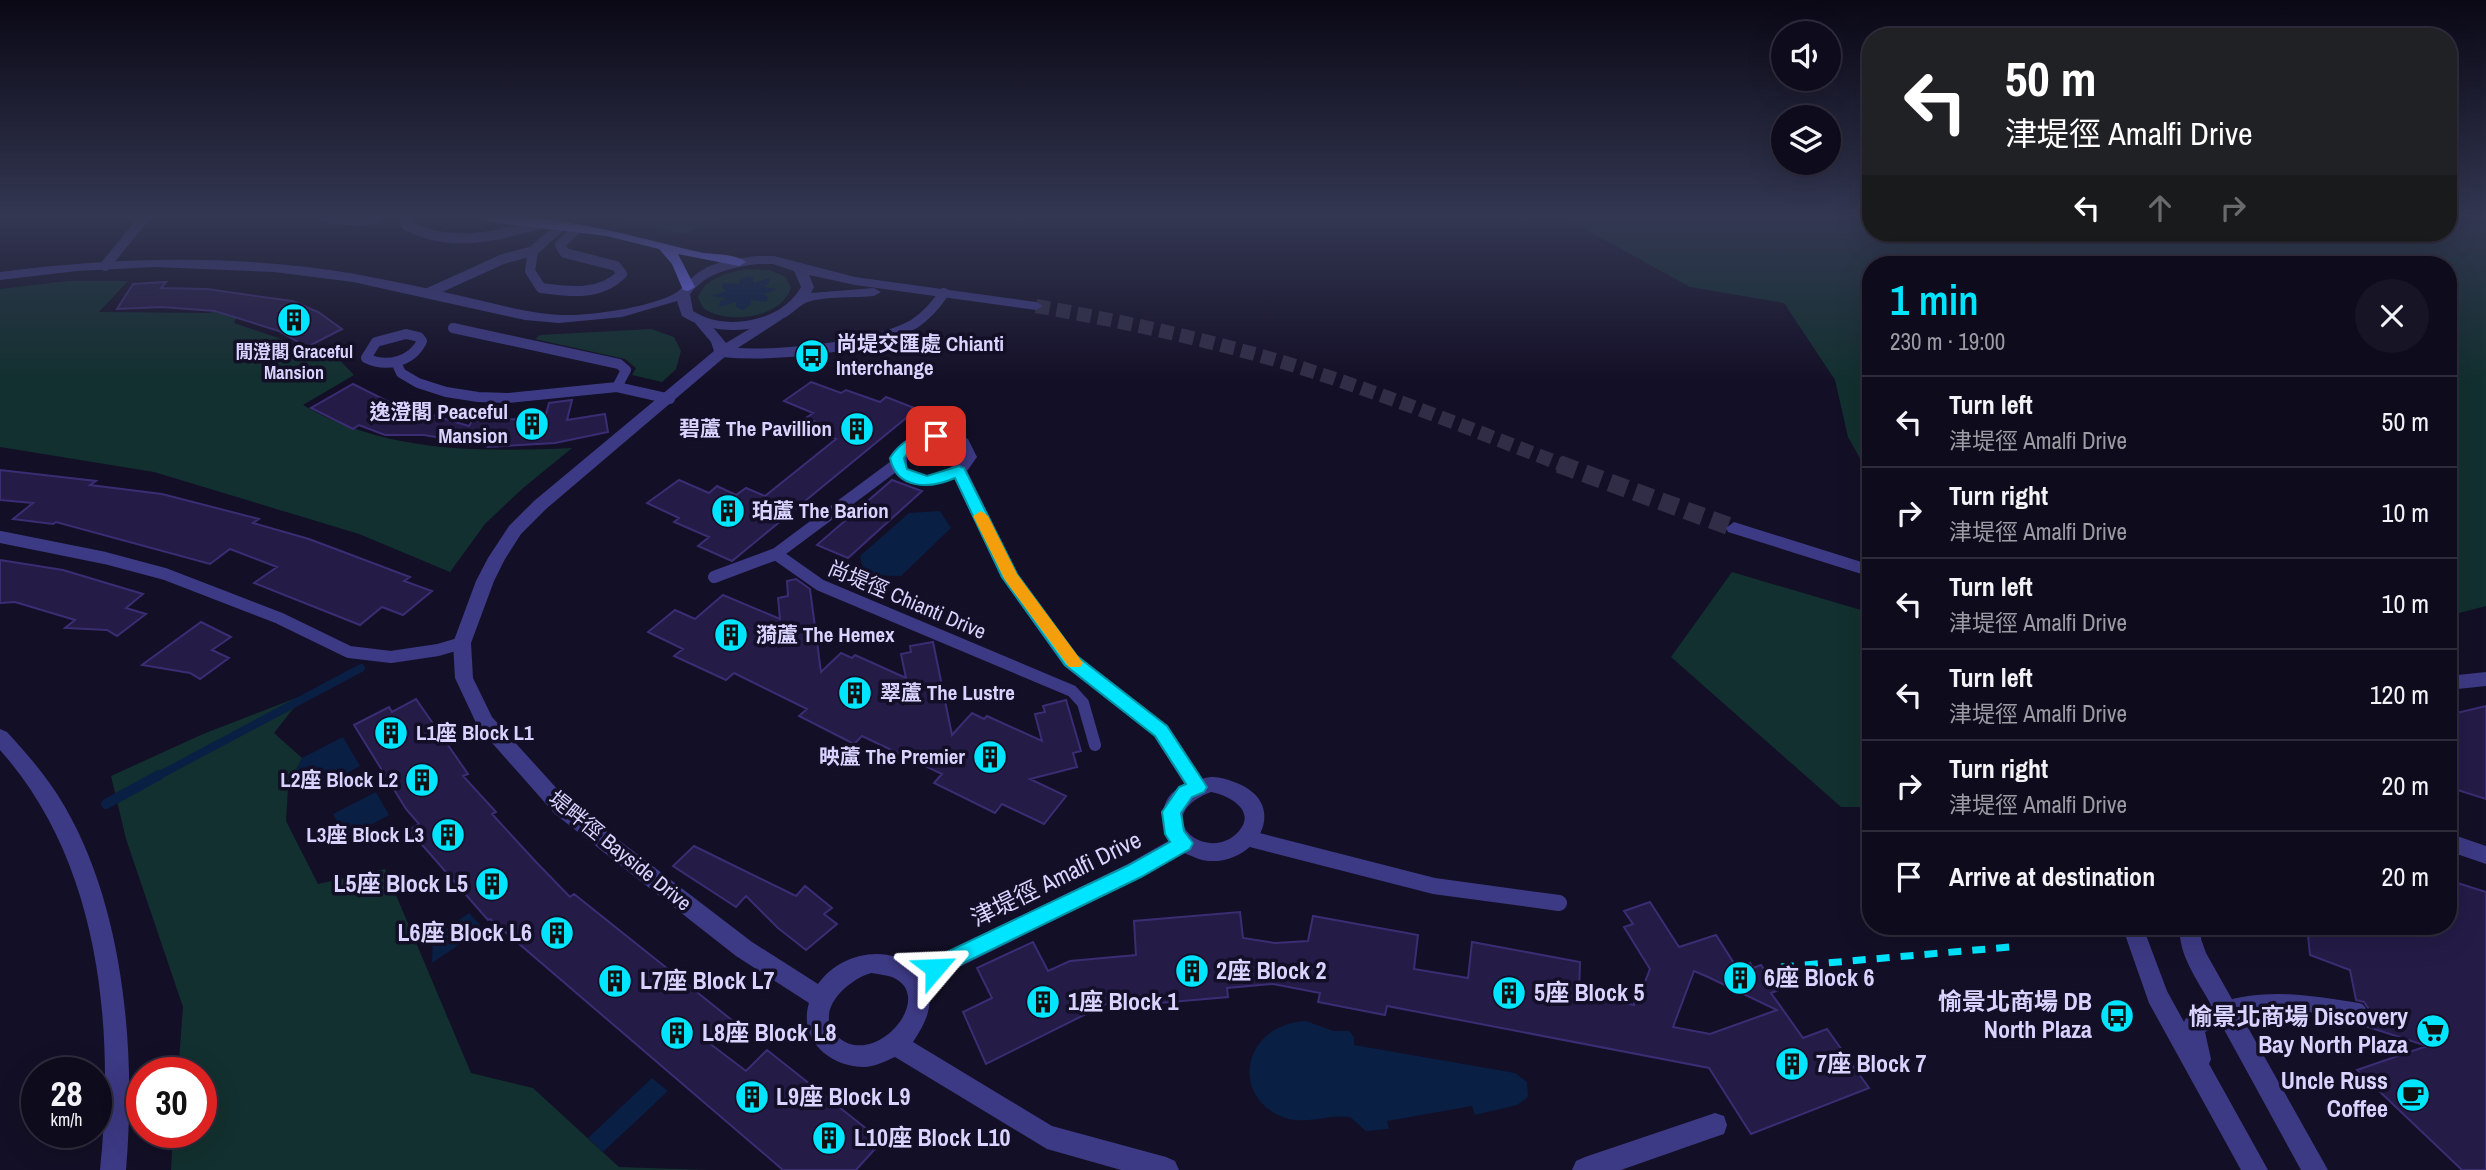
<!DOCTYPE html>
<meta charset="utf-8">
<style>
body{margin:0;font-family:"Archivo Narrow","Noto Sans TC",sans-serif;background:#171425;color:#f1f3f6;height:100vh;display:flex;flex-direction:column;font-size:26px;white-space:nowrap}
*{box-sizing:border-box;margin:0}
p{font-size:23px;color:#9b9ba3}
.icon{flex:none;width:38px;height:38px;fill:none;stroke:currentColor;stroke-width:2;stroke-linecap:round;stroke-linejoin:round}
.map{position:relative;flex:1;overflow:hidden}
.details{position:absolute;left:1862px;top:256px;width:595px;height:679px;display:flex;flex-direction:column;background:#0e0b1c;border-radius:28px;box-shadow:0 7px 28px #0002,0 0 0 2px #2e2b3b}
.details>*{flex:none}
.top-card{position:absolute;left:1862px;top:28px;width:595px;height:214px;border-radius:28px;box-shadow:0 7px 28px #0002,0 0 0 2px #2e2b3b;background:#202124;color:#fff;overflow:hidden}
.controls{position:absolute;left:1771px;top:21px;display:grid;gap:14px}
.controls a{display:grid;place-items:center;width:70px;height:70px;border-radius:50%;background:#0e0b1c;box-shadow:0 7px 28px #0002,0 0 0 2px #2e2b3b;font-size:35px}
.speed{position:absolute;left:21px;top:1057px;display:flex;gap:14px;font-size:35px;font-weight:700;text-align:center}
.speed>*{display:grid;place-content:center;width:91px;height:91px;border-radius:50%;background:#0e0b1c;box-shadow:0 7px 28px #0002,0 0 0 2px #2e2b3b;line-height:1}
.speed small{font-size:18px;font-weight:400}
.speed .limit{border:10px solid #d22;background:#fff;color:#111}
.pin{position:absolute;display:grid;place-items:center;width:60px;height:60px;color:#fff;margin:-30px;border-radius:14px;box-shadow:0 4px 10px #0006}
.me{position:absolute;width:77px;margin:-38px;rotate:64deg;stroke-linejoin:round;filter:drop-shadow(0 0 5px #0008)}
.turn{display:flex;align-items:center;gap:24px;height:147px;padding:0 28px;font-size:32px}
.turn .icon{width:91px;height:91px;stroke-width:2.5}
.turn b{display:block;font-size:49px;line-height:60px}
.lanes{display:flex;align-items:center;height:66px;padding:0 28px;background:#0003;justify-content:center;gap:35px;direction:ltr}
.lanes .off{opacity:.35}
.round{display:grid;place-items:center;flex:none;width:74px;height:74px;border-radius:37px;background:#171425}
.overview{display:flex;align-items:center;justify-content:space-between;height:119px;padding:0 28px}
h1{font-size:42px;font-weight:600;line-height:52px;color:#00e5ff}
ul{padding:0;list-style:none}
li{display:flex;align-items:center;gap:21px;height:91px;padding:0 28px;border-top:2px solid #2e2b3b}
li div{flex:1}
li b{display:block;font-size:26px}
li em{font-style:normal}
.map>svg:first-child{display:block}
.green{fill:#12302f}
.water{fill:#0a1f44}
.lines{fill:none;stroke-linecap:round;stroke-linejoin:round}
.stream-far1{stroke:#0a1f44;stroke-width:8}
.stream{stroke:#0a1f44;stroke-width:10}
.building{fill:#241b47;stroke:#3b2d73;stroke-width:2;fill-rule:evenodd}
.tertiary-tunnel-far1{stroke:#312d47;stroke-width:14;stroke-dasharray:14 7;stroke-linecap:butt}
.tertiary-tunnel{stroke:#312d47;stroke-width:18;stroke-dasharray:18 9;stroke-linecap:butt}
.service-far2{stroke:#3d3a85;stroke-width:10}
.service-far1{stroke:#3d3a85;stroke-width:12}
.service{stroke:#3d3a85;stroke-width:16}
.pedestrian{fill:#3d3a85;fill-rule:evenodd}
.minor{fill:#3d3a85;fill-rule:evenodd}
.tertiary{fill:#3d3a85;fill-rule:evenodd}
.secondary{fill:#6f6bff;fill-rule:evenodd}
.rail{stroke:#00e5ff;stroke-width:7;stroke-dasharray:13 11;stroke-linecap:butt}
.route{fill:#00e5ff;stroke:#0095a6;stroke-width:2}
.slow{fill:#f59e0b}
.labels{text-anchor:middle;stroke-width:7;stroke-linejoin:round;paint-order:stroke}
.far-poi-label{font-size:18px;font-weight:bold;fill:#d9d4ff;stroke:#130f26}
.poi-label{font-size:21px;font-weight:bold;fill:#d9d4ff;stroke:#130f26;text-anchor:start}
.street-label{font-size:21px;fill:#d9d4ff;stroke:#130f26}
.near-street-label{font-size:24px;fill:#d9d4ff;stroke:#130f26}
.near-poi-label{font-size:24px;font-weight:bold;fill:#d9d4ff;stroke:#130f26;text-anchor:start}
</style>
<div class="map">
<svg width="2486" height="1170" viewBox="0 0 2486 1170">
<rect width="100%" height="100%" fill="#130f26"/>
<path class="green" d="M613 218H719L684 234Z
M1565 218H1871V233H2448V218H2486V606L2448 616V264H1871V478L1848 437 1835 380 1784 303 1690 287Z
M748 269 770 270 786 277 791 288C781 319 726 325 703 308L698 297C706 277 729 272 748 269Z
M67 281H128L99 312 208 313 224 309 238 312 234 323 287 341V354L327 347 354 375 303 405C385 453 479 452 572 448L522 489 485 524 450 572 359 534 154 472 0 447V289Z
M651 329 674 337 681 351 676 369 662 382 632 375 636 368 625 359 535 339 540 335Z
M1732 572 1871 613V807H1841L1671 657Z
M304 695 274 733 302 758 288 788 286 821 318 884 385 869 471 1073 533 1088 619 1167 708 1170H171L173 1132H201V1073H178L183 1007 126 839 111 776 203 734Z"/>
<path class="water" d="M747 276 753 278V283L770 278 769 283 764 287 778 289 763 294 768 297 767 302 751 300 750 305 743 310 736 307V302L719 307 720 302 726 298 711 296 727 291 722 288 723 283 739 284 740 280Z
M940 511 951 528 901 576 865 575 860 556 909 513Z
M343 737 360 766 318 788 312 776 288 788 302 758Z
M376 792 389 815 346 838 333 814Z
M469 913 483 928 432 963 433 938Z
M1306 1021 1333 1031H1349L1354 1037V1045L1515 1073 1527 1082 1528 1097 1517 1105 1475 1115 1472 1106 1387 1121 1389 1129 1366 1131 1350 1117C1328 1114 1306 1125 1285 1118 1228 1097 1243 1024 1306 1021Z
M652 1078 668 1091 603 1152 588 1138Z"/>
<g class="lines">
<path class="stream-far1" d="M156 777 361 668"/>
<path class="stream" d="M106 804 159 775"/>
</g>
<path class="building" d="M166 282 161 288 207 289 292 301 318 312 342 329 307 347 279 331 215 311 162 307 117 309 133 284Z
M811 382 841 393 846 390 880 402 886 397 917 409 732 561 698 546 709 537 674 522 679 518 647 503 679 480 709 493 717 486 736 495 746 488 765 496 836 439 817 432 825 426 806 418 813 413 784 401Z
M353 384 389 402 469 426 472 421 545 418 549 403 572 400 567 420 605 414 608 432 555 443 488 447 491 442H483L482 445 424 435H385L359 425 353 429 311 408Z
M0 470 96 481 90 485 162 494 259 519 253 523 309 539 410 577 404 581 432 591 403 615 382 607 360 625 254 583 277 567 230 549 210 564 56 522 53 524 13 519 33 503 0 500Z
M892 480 922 491 848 558 817 545Z
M0 560 63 570 143 594 126 608 146 614 117 636 107 630 65 628 75 620 15 602 0 603Z
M796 579 810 589 821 672 841 653 852 658 855 655 906 678 901 654 911 652 910 646 933 642 952 735 972 713 984 719 987 716 1042 741 1035 714 1045 712 1043 706 1066 700 1081 751 1073 753 1077 767 1030 779 1066 796 1044 824 1002 804 995 813 934 783 942 774 862 736 854 744 799 716 807 709 734 673 726 680 674 656 683 649 648 632 675 610 695 619 723 595 780 619 778 598 788 596 787 581Z
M201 622 231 637 212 650 229 658 200 679 190 673 142 665Z
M416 699 468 774 463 776 496 812 492 814 536 862 570 897 574 894 733 1021 709 1043 746 1071 767 1050 882 1141 856 1170H783L490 919 488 920 409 830 419 824 406 809 354 725 389 707 392 712Z
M2486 706V799L2448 787V715Z
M694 846 796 896 805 886 832 908 824 914 837 924 806 950 778 928 746 896 736 907 673 866Z
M2448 880 2486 892V1170H2462L2357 1070 2427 1046 2359 1024V1021L2367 1017 2368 1008 2364 1002 2356 1000 2350 970 2310 955 2307 926H2448Z
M1650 902 1679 947 1716 935 1737 968 1750 963 1753 968 1761 965 1779 990 1771 993 1803 1038 1827 1029 1869 1088 1751 1134 1709 1068 1387 1006 1385 1015 1318 1002 1320 993 1273 984 1227 988 1228 997 1160 1003V994L1120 997 986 1064 963 1012 992 998 977 968 1033 942 1048 971 1070 961 1136 955 1134 921 1240 912 1243 938 1275 943 1308 941 1313 916 1418 935 1414 969 1468 978 1472 942 1580 962 1579 994 1634 1005V996L1639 997 1650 969 1624 927 1633 924 1624 911ZM1694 971 1708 977 1777 1010 1710 1034 1673 1027Z"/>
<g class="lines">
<path class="tertiary-tunnel-far1" d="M1036 306C1121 321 1206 339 1289 364 1382 393 1473 430 1563 465"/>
<path class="tertiary-tunnel" d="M1559 464 1734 528"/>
<path class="service-far2" d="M325 218 360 221 376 218
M406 218V225C450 248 494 237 540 224
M533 251 530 271 541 288C570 292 600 296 622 274L616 266 565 253 560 245 576 229
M105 266 144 218
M428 293 503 259 533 251 560 227
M453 328 619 364 626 370 617 387
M406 334 419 337 422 341C412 362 386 368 366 358L376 342Z
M722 352C771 357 871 348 914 324 926 316 936 305 944 293
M396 362 401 373 418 383 446 392 478 397 508 398 617 387 670 399"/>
<path class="service-far1" d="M897 464 776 554 820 585 1072 691 1083 703 1095 745
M0 537 105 558 165 574 279 618 349 652 391 657 438 650 462 643
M714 577 776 554"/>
<path class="service" d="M1247 838 1434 886 1559 903
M2226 1009C2270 996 2313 1004 2358 1011"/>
<path class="pedestrian" d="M2448 833 2486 846V864L2448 851Z"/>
<path class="minor" d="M776 313 783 317 781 320 727 355 546 509 521 534 505 559 494 581 471 643 473 678 492 717 569 802 752 942 818 984C839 954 885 943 914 967L1126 865 1170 840C1160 819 1159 795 1185 785L1154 736 1064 666 1001 577 954 478C929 489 895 491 889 458 904 431 941 424 968 439L977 457 967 471 1018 575 1078 656 1168 726 1202 779C1214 775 1223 778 1234 782 1291 802 1259 863 1210 861 1201 861 1192 856 1184 853L1142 877 927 983C934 1007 926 1022 913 1042L1052 1126 1166 1157 1175 1161 1179 1170H1121L1047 1149 895 1057C886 1061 874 1067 864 1067 829 1067 798 1039 809 1003L736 956 555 814 478 727 455 678 453 643 476 581 488 558 509 526 534 501 714 351 711 342 695 323 697 320H707L726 343ZM936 441 957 446 961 457C950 472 929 479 912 473L907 468V455L919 445ZM1211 792C1228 795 1257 810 1239 831 1209 866 1146 817 1211 792ZM871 973C878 974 886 975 892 977 938 996 875 1070 838 1037 812 1012 847 980 871 973Z
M2486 672V686L2448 690V676Z
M1715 1113 1724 1116 1727 1125 1724 1134 1715 1137 1621 1170H1572L1576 1161 1585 1157Z"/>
<path class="tertiary" d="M757 256H774L855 277 1036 302 1043 306 1036 310 855 285 809 275 814 287 811 293 874 288 881 292 874 296C856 298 825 296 808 302 801 304 793 313 786 317 754 334 712 335 682 316L677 301 622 317 559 323 525 320 353 282 274 272 156 267 77 271 0 280V272C118 257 238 254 355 274 393 281 432 289 470 298 505 306 538 316 574 315 600 314 656 306 677 292 685 286 692 276 701 271 717 260 738 259 757 256ZM757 264H773L794 271 801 287C782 322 725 332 693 311L690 294C707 272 731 268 757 264Z
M1734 522 1871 565V577L1728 532 1726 528Z
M0 729 7 732C29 756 49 779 65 807 125 911 136 1054 126 1170H100C115 1026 100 862 0 750Z
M2122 926H2202L2201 939 2206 953 2328 1170H2301L2221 1024 2205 1032 2211 1059 2209 1064 2268 1170H2241L2149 1003ZM2180 929C2178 955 2199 982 2211 1005L2186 1018 2184 1022 2167 991 2146 935 2170 936 2178 933Z"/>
<path class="secondary" d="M484 218C557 213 629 236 699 252 713 255 735 253 746 262L739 266 678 254 695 287 688 291 683 290 672 264 659 249 607 236 490 222Z"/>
<path class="rail" d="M1781 967 2010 947"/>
</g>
<linearGradient id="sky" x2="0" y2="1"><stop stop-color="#0a0815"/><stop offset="0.57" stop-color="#333752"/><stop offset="1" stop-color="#333752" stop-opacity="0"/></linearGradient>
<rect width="2486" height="381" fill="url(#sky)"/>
<path class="route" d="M936 431 941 433V439C926 442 913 445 904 458L907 469 927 476 959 466 964 468 1017 574 1077 656 1167 726 1207 787 1204 792 1192 797 1181 813 1184 831 1193 843 1190 849 1141 877 935 977 928 974 925 968 928 961 1127 866 1170 842 1165 834 1162 812 1179 787 1186 784 1155 736 1065 665 1002 577 955 478C930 489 897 490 890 458 901 441 915 434 936 431Z"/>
<path class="slow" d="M981 511 988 516 1017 574 1080 659 1083 663 1080 667H1069L1005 580 973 516Z"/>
<defs>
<g id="building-disc" transform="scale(1.75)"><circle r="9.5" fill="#00e5ff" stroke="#130f26"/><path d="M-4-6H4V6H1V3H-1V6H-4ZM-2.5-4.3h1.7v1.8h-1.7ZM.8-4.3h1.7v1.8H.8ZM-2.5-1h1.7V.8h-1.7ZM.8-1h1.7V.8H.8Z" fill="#111"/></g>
<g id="bus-disc" transform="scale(1.75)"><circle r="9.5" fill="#00e5ff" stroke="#130f26"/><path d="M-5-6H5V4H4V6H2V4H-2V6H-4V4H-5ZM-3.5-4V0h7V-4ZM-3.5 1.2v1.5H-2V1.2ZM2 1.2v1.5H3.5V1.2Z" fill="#111"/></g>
<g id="supermarket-disc" transform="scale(1.75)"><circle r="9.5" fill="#00e5ff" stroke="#130f26"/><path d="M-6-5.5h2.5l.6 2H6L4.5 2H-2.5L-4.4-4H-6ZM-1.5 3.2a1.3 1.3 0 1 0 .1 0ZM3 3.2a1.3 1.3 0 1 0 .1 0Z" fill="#111"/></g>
<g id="cafe-disc" transform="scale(1.75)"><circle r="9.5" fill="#00e5ff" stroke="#130f26"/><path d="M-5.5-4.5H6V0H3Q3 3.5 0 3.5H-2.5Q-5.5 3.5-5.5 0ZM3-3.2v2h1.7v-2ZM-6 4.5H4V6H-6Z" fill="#111"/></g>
</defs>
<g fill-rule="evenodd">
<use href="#building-disc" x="294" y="320"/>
<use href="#bus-disc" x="812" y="356"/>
<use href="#building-disc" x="532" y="424"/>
<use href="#building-disc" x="857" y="429"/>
<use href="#building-disc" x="728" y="511"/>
<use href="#building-disc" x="731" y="635"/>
<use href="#building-disc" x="855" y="693"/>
<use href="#building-disc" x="391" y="733"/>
<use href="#building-disc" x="990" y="757"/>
<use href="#building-disc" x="422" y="780"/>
<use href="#building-disc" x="448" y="835"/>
<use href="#building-disc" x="492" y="884"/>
<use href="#building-disc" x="557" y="933"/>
<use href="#building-disc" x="1192" y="971"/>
<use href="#building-disc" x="1740" y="978"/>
<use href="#building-disc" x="615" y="981"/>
<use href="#building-disc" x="1509" y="993"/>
<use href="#building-disc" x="1043" y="1002"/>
<use href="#bus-disc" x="2117" y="1016"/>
<use href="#supermarket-disc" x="2433" y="1031"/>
<use href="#building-disc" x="677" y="1033"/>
<use href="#building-disc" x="1792" y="1064"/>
<use href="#cafe-disc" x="2413" y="1095"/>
<use href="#building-disc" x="752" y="1097"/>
<use href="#building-disc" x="829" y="1138"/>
</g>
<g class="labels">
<g class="far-poi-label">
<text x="294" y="358">閒澄閣 Graceful<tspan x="294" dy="21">Mansion</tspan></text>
</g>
<g class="poi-label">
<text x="836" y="351">尚堤交匯處 Chianti<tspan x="836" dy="24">Interchange</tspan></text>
<text x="508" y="419" text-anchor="end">逸澄閣 Peaceful<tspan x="508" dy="24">Mansion</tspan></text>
<text x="832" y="436" text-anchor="end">碧蘆 The Pavillion</text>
<text x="752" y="518">珀蘆 The Barion</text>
<text x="756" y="642">漪蘆 The Hemex</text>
<text x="880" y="700">翠蘆 The Lustre</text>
<text x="416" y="740">L1座 Block L1</text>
<text x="965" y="764" text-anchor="end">映蘆 The Premier</text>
<text x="398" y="787" text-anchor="end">L2座 Block L2</text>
<text x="424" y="842" text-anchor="end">L3座 Block L3</text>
</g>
<g class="street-label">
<text transform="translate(907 600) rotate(23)" y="7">尚堤徑 Chianti Drive</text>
<text transform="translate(620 851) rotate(39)" y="7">堤畔徑 Bayside Drive</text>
</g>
<g class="near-street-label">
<text transform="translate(1056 879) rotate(-26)" y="8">津堤徑 Amalfi Drive</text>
</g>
<g class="near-poi-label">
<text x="468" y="892" text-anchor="end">L5座 Block L5</text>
<text x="532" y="941" text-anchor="end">L6座 Block L6</text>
<text x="1216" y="979">2座 Block 2</text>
<text x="1764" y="986">6座 Block 6</text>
<text x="640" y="989">L7座 Block L7</text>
<text x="1534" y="1001">5座 Block 5</text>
<text x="1068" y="1010">1座 Block 1</text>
<text x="2092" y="1010" text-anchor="end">愉景北商場 DB<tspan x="2092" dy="28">North Plaza</tspan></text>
<text x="2408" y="1025" text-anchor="end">愉景北商場 Discovery<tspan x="2408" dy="28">Bay North Plaza</tspan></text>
<text x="702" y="1041">L8座 Block L8</text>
<text x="1816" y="1072">7座 Block 7</text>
<text x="2388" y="1089" text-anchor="end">Uncle Russ<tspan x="2388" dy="28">Coffee</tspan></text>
<text x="776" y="1105">L9座 Block L9</text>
<text x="854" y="1146">L10座 Block L10</text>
</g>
</g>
</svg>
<div class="controls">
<a><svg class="icon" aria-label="sound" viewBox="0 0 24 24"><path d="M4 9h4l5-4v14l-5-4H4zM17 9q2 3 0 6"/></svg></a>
<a><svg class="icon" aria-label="layers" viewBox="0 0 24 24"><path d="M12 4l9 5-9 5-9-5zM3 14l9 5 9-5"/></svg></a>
</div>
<div class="speed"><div>28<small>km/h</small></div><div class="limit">30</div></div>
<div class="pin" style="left:936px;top:436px;background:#d93025"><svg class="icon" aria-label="arrive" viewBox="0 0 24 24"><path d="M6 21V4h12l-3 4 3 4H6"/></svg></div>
<svg class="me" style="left:935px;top:968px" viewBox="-20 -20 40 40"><path d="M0-17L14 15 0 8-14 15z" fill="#00e5ff" stroke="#fff" stroke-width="4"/></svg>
<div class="top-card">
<div class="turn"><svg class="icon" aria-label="left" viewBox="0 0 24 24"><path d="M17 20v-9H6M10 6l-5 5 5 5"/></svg><div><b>50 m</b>津堤徑 Amalfi Drive</div></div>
<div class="lanes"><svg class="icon" aria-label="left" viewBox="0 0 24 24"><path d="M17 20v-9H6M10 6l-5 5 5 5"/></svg><svg class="icon off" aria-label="ahead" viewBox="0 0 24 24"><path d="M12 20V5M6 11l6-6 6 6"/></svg><svg class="icon off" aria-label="right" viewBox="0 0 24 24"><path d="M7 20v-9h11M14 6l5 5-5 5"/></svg></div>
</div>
<section class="details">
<div class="overview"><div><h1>1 min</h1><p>230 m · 19:00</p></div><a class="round"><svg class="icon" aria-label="close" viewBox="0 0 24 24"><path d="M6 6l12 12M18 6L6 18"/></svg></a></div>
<ul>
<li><svg class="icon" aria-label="left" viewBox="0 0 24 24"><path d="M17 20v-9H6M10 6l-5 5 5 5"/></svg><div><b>Turn left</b><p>津堤徑 Amalfi Drive</p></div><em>50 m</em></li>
<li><svg class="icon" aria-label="right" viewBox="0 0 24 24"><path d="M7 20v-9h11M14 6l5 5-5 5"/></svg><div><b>Turn right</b><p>津堤徑 Amalfi Drive</p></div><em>10 m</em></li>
<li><svg class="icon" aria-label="left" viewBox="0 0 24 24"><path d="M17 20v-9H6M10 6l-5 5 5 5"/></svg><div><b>Turn left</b><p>津堤徑 Amalfi Drive</p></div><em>10 m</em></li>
<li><svg class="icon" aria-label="left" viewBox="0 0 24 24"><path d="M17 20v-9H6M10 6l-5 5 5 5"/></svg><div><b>Turn left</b><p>津堤徑 Amalfi Drive</p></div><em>120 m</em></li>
<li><svg class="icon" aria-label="right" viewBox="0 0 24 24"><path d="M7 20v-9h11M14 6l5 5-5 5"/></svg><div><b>Turn right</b><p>津堤徑 Amalfi Drive</p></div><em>20 m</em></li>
<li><svg class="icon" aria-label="arrive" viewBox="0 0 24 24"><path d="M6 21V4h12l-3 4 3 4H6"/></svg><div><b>Arrive at destination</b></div><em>20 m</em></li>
</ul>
</section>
</div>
